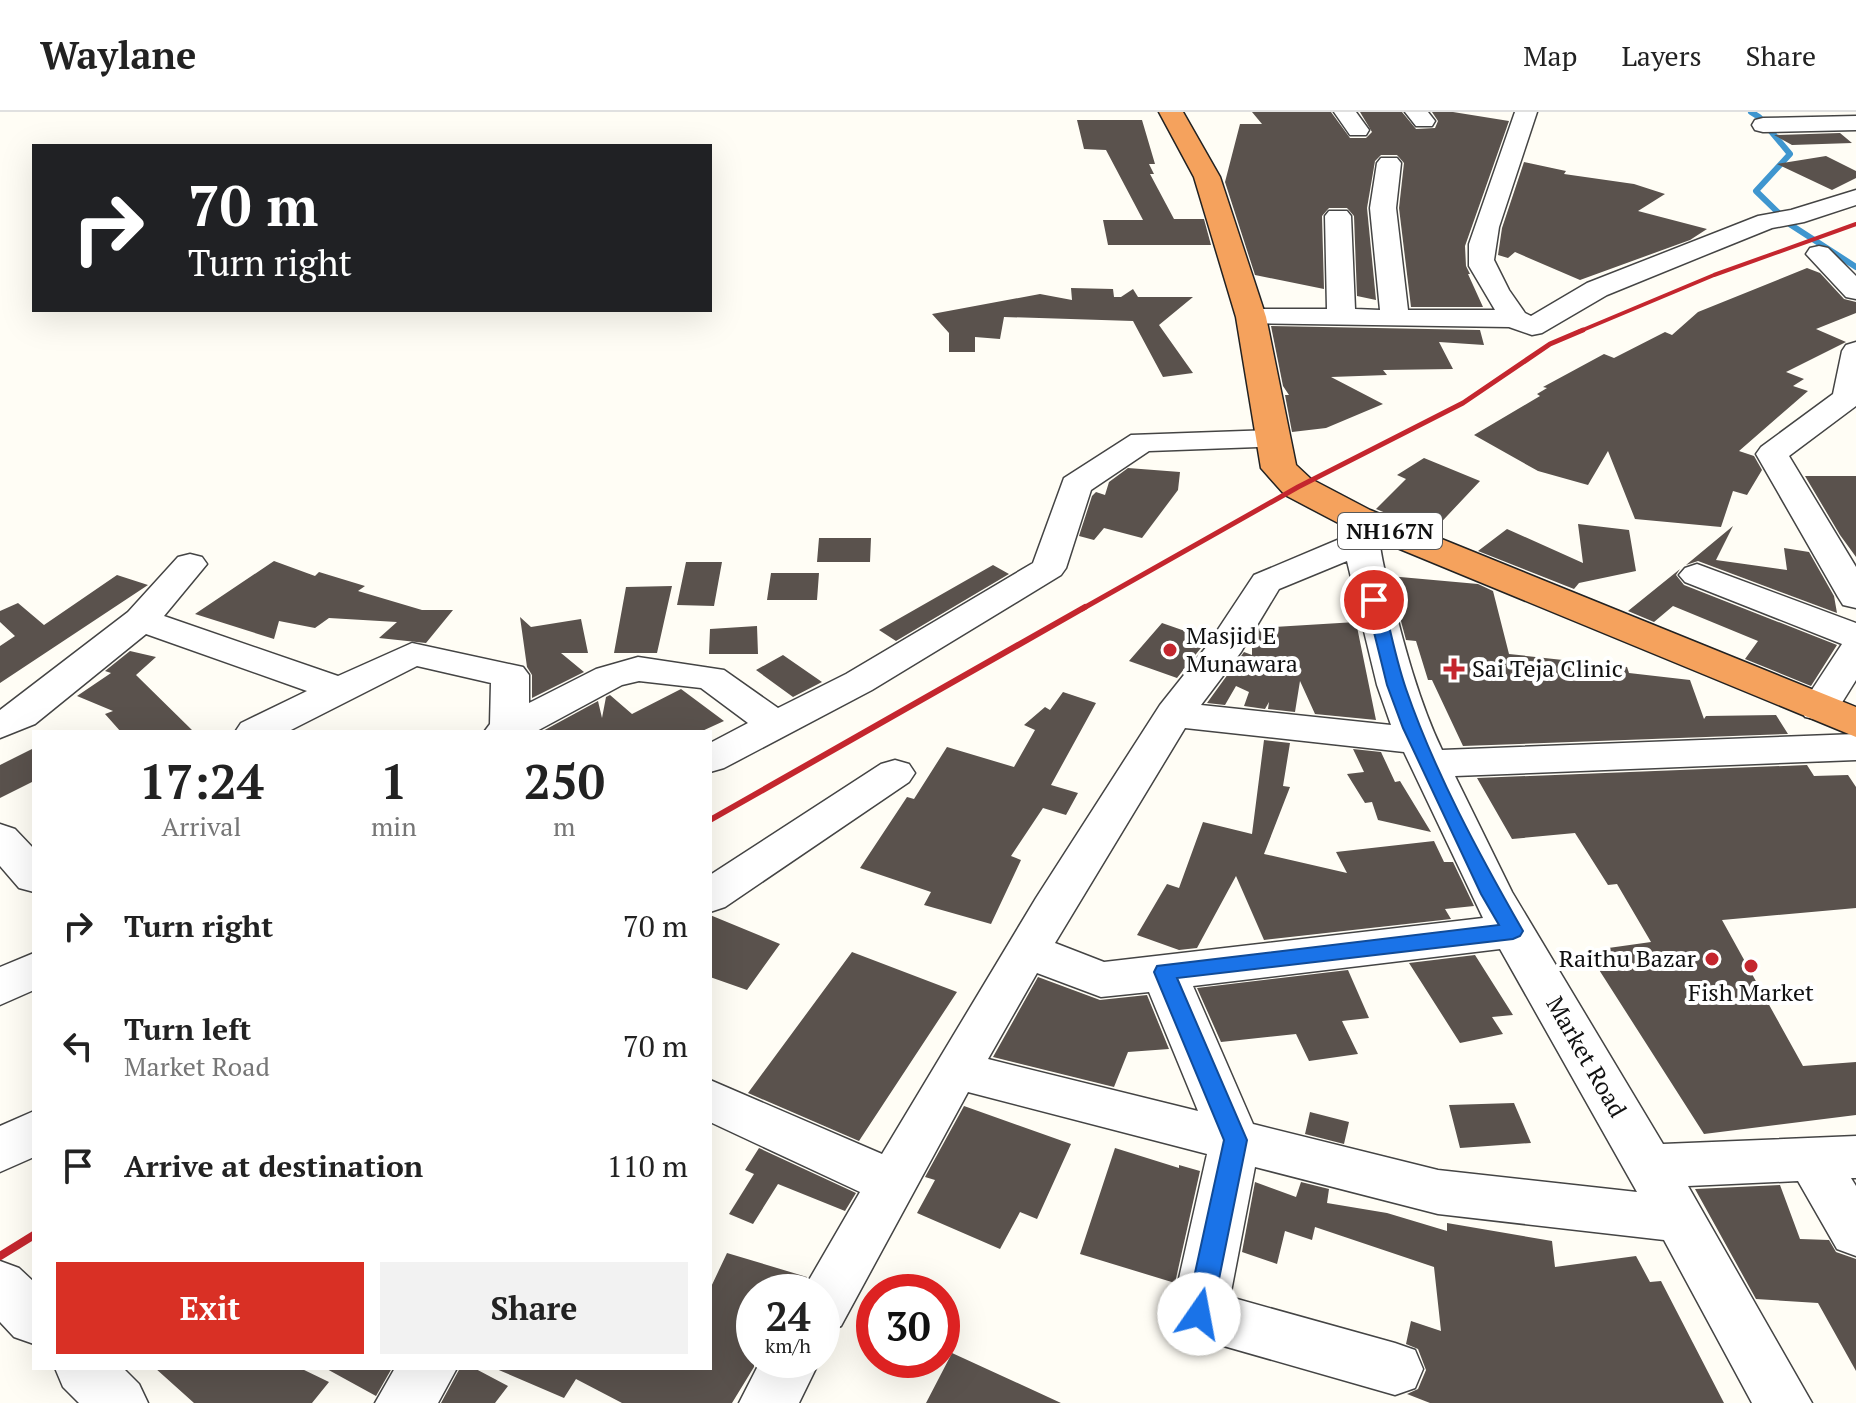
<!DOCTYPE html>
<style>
body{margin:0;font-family:"PT Serif",serif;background:#f2f2f2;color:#222;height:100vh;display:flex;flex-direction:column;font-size:30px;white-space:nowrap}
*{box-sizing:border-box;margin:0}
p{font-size:26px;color:#767676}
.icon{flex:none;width:44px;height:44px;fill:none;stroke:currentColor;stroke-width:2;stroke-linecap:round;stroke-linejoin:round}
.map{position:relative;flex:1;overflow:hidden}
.sheet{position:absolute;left:32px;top:618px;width:680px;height:640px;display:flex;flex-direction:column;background:#fff;border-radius:0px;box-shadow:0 8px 32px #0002}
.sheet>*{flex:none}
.top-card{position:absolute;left:32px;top:32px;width:680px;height:168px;border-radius:0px;box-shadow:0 8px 32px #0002;background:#202124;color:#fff;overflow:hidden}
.speed{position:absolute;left:736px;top:1162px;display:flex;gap:16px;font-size:40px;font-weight:700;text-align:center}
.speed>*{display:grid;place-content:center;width:104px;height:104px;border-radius:50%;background:#fff;box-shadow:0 8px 32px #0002;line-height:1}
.speed small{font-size:20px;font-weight:400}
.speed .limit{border:12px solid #d22;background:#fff;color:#111}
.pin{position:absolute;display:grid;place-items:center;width:68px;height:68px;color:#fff;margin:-34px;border:4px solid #fff;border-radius:50%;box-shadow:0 2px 8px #0007}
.me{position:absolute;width:88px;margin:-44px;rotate:12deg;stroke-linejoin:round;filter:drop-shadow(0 0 6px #0008)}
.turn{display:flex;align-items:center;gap:28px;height:168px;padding:0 24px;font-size:36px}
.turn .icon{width:104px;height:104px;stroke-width:2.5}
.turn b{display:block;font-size:56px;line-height:68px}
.eta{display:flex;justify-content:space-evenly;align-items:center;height:136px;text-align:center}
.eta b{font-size:48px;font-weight:700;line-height:56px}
.action{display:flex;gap:16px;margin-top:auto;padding:16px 24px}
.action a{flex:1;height:92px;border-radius:0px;background:#d93025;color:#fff;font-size:32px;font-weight:700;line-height:92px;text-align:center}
.action a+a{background:#f2f2f2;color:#222}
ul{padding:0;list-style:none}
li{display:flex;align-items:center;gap:24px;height:120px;padding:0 24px}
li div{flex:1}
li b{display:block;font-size:30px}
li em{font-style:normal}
header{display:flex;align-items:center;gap:48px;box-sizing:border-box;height:112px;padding:0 40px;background:#fff;border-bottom:2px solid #e0e0e0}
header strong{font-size:38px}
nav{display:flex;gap:44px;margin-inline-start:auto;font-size:28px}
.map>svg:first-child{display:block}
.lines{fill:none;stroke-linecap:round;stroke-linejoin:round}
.stream{stroke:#3f96cf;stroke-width:6}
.building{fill:#5a524d}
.minor-casing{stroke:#444;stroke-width:3}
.highway-casing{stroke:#222;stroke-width:3}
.minor{fill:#fff;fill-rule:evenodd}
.highway{fill:#f5a25d;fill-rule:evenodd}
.rail-far3{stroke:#c4262e;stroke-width:4}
.rail-far2{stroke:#c4262e;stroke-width:5}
.rail-far1{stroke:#c4262e;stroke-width:6}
.rail{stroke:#c4262e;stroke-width:8}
.route{fill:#1a73e8;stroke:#114b97;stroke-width:2}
.poi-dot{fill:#c4262e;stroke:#fff;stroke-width:3}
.labels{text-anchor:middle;stroke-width:8;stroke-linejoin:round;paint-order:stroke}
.shield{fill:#fff;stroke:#585858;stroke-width:2}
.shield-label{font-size:22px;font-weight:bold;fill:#111}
.poi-label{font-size:24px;fill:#111;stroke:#fff;text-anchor:start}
.street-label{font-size:24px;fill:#111;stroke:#fff}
</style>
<header>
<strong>Waylane</strong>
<nav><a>Map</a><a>Layers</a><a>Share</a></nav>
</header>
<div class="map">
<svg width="1856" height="1291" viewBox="0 0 1856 1291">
<rect width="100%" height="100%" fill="#fffdf5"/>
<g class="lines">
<path class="stream" d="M1751 0 1759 5 1790 42 1756 79 1791 113 1856 155"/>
</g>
<path class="building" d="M1252 0H1331L1350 26H1366L1372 20 1360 0H1402L1416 17 1435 16 1438 9 1432 0H1453L1509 9 1465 134 1466 154 1470 162H1468L1483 195H1411L1399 96 1404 51 1397 43H1381L1375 49 1367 96 1376 188 1357 184 1354 104 1347 96H1329L1322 104 1324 177 1255 163 1225 70 1240 12H1262Z
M1077 8H1142L1155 52H1149L1154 62H1150L1174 107H1204L1211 133H1108L1103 108H1143L1106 38 1084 37Z
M1840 21 1852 31 1792 33 1774 23Z
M1826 44 1856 59V66L1832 78 1777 52Z
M1524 50 1566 59 1564 62 1634 72 1665 82 1638 99 1707 117 1690 128 1580 168 1515 140 1508 146 1498 143 1502 116Z
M1807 156 1820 161 1844 187 1856 190V201L1816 217 1846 230 1786 260 1804 267 1793 274 1808 279 1739 339 1754 344 1762 358 1747 383 1733 379 1721 415 1635 407 1608 339 1588 373 1538 359 1474 323 1540 284 1537 282 1547 276 1543 275 1604 242 1614 246 1665 220 1672 223 1698 200Z
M1071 176 1113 177 1114 185H1121L1133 177 1138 185H1193L1159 213 1193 261 1163 265 1133 209 1004 205 1000 227 975 225V240H949V221L932 202 1040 182 1072 188Z
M1271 214 1480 218 1484 233 1439 230 1453 257 1383 258 1387 263 1331 265 1383 292 1326 316 1292 320 1285 283H1289L1283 274Z
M1424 346 1480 369 1432 420 1376 397 1406 367 1397 363Z
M1128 356 1180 360 1178 378 1142 426 1104 416 1094 428 1079 424 1092 384 1096 380 1105 383 1109 370Z
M1805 364H1856V445L1840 423Z
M1578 412 1629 418 1636 459 1579 471 1574 477 1478 439 1507 417 1583 451Z
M1733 414 1716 448 1787 458 1784 436 1809 440 1834 484 1837 501 1698 449 1686 453Z
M819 426H871L870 450H817Z
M274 449 315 464 319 460 365 474 358 479 422 498H453L426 531 379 526 397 510 329 506 315 516 279 509 274 527 195 502Z
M686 450H722L714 494 677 493Z
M993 453 1009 462 896 529 879 518Z
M1680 457 1676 463 1684 473 1837 533 1811 574 1745 547 1758 529 1673 494 1654 510 1628 499Z
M771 461H819L817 488H767Z
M117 463 148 473 0 571V534L15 524 0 510V499L18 491 44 513Z
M1389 464 1478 472 1493 479 1509 542 1627 555 1629 561 1690 568 1704 607 1706 604 1776 603 1788 622 1463 634 1432 568H1428L1416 529 1406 528Z
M672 474 657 541H614L626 475Z
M520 505 531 515 581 507 588 541H561L584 560 532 586V563L527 555Z
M1356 510 1376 608 1315 602 1300 569 1295 600 1268 597 1269 590 1265 597 1244 594 1249 580 1236 574 1225 593 1207 591 1244 540 1252 543V527L1259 516Z
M1162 511 1208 527 1177 566 1129 549Z
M757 514 758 542H709L710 517Z
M130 539 156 545 136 563 194 620H121L105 602 113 599 77 584 111 561 105 559Z
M783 543 822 570 793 585 756 558Z
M681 577 724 609 700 620H541L598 589 602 606 606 585 610 583 632 602Z
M1063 580 1096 591 1051 673 1078 681 1066 703 1043 696 1011 744 1021 748 991 812 924 793 931 780 860 756 907 685 914 687 947 635 1014 655 1035 618 1024 613 1045 595 1050 598Z
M1264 628 1290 631 1283 674 1290 675 1264 742 1347 761 1336 740 1434 729 1444 750H1453L1474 794 1445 797 1451 807 1264 828 1236 764 1197 836 1179 838 1137 823 1167 772 1179 776 1203 710 1252 722Z
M34 636V669L0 686V653Z
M1353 637 1381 640 1395 670 1400 669 1431 720 1378 708 1372 690 1365 691 1347 662 1364 660Z
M1807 653 1814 664 1848 663 1856 675V796L1722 808 1803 954 1856 950V1003L1704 1022 1587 839 1651 830 1617 772 1608 773 1575 721 1512 727 1477 666Z
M710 803 780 832 747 878 710 865Z
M852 840 957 880 859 1029 748 981Z
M1475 843 1513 903 1492 905 1503 922 1460 931 1409 851Z
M1348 858 1369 906 1342 909 1358 942 1309 949 1296 922 1221 930 1197 876Z
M1038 865 1100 888 1147 883 1169 937 1128 940 1114 975 993 945Z
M1514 991 1531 1031 1460 1036 1449 993Z
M964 994 1071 1032 1037 1107 1020 1100 1000 1137 917 1101 935 1068 925 1065Z
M1310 1000 1349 1010 1344 1032 1305 1022Z
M759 1036 856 1081 845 1099 778 1072 753 1112 729 1102 754 1062 745 1058Z
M1115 1036 1179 1056V1053L1200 1059 1175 1171 1080 1142Z
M1255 1070 1296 1085 1301 1070 1329 1077 1327 1091 1387 1101 1447 1119V1111L1552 1129 1555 1155 1636 1144 1650 1170 1661 1169 1724 1291H1430L1407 1282 1418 1277 1426 1258 1418 1237 1406 1232 1411 1209 1441 1219 1434 1155 1315 1115 1312 1128 1285 1119 1277 1152 1242 1140Z
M1780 1073 1800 1127 1829 1128 1836 1140 1856 1147V1259L1818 1191 1756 1187 1695 1077Z
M727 1141 807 1165 799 1180H754V1255L732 1291H622L576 1267 564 1286 494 1256H710V1177Z
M952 1241 1061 1291H926Z
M155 1256H300L329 1270 312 1291H194Z
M325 1256H392L376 1284Z
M460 1256H474L508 1274 495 1291H441Z"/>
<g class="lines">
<g class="minor-casing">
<path id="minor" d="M1334 0H1356L1369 18 1366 23H1350Z
M1405 0H1428L1435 9 1432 14H1416Z
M1515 0H1537L1499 115 1494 148 1509 178 1525 201 1531 204 1587 171 1758 104 1791 98 1856 78V93L1804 110 1772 116 1720 137 1607 183 1542 221 1532 223 1509 215 1241 211 1237 205 1241 199 1251 197H1327L1325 104 1329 99H1347L1351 104 1355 197 1380 198 1370 96 1377 51 1381 46H1397L1401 51 1396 96 1408 198H1495L1469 154V132Z
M1856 4V18L1763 20 1755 18 1752 13 1755 8 1763 6Z
M1819 134 1828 136 1856 164V187L1846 185 1806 142 1810 136Z
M1856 230V294L1789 344 1856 455V496L1843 493 1838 485 1756 342 1761 335 1833 282 1842 239 1846 233Z
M1274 318 1285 320 1290 327 1285 334 1149 339 1091 378 1066 456 1061 463 872 578 724 656 710 660V631L748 611 701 576 639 569 622 573 535 620H484L490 612 491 571 417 554 287 620H235L241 611 307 579 146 522 35 612 0 626V598L128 500 178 445 190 442 202 445 207 452 164 504 338 564 412 531 523 555 529 563V591L596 557 638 545 724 558 778 596 846 562 1033 451 1064 366 1131 323Z
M1357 396 1369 399C1379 414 1380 441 1385 459 1401 520 1415 581 1442 638L1856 622V648L1455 664 1512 780 1663 1032 1856 1024V1066H1851L1856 1074V1144L1837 1137 1798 1069 1688 1074 1812 1291H1752L1664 1128 1438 1102 1255 1055 1230 1185 1395 1231 1415 1238 1423 1257 1415 1276 1395 1283 1199 1227 1180 1220 1171 1202 1207 1042 968 980 841 1214 822 1221V1180H802L860 1080 710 1010V968L882 1042 1036 786 1160 593 1207 534 1254 463 1342 426 1340 406 1345 399ZM1347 449 1377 573 1391 613 1201 593 1241 540 1279 477ZM1185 616 1404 640 1483 806 1104 850 1055 831ZM1500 837 1637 1080 1438 1058 1253 1012 1193 874ZM1037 861 1101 885 1149 880 1198 999 988 947Z
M1697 452 1856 511V568L1833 605 1819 608 1805 605 1800 596 1842 532 1685 470 1679 463 1685 456Z
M895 648 909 652 915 661 909 670 725 795 710 800V763L881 652Z
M0 712 15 717 34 737V780L19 776 0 754Z
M34 841V878L0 893V855Z
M34 999V1045L0 1060V1014Z
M0 1149 19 1156 34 1170V1232L14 1225 0 1210Z
M761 1248H820L799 1291H739Z
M55 1256H123L139 1272 148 1291H79L63 1275Z
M395 1256H457L438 1291H375Z"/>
</g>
<g class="highway-casing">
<path id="highway" d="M1159 0H1183L1220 65 1266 205 1296 353 1311 367 1370 398 1856 595V625L1344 414 1285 383 1261 356 1236 205 1194 65Z"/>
</g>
<use href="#minor" class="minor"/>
<use href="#highway" class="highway"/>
<path class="rail-far3" d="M1578 220 1714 163 1856 112"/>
<path class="rail-far2" d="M1082 497 1298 375 1463 291 1550 232 1583 218"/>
<path class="rail-far1" d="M710 708 1085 495"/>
<path class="rail" d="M0 1144 34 1123"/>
</g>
<path class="route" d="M1374 483 1383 488C1390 517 1396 548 1406 577 1435 661 1479 742 1523 819L1520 824 1513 827 1177 866 1247 1028 1212 1202 1208 1210 1199 1213 1190 1210 1186 1202 1224 1028 1154 860 1157 854 1499 813 1481 782 1403 616 1387 573 1366 488Z"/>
<g class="poi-dot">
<circle cx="1170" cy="538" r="8"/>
<path d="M1450 545h8v8h8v8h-8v8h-8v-8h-8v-8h8z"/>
<circle cx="1712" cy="847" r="8"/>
<circle cx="1751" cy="854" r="8"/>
</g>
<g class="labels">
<rect class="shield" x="1338" y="401" width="104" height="36" rx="6"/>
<g class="shield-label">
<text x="1390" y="427">NH167N</text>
</g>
<g class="poi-label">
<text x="1186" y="532">Masjid E<tspan x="1186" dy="28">Munawara</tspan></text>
<text x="1472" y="565">Sai Teja Clinic</text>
<text x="1696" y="855" text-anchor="end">Raithu Bazar</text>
<text x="1751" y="889" text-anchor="middle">Fish Market</text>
</g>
<g class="street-label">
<text transform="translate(1586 945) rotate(60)" y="8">Market Road</text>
</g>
</g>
</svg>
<div class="speed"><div>24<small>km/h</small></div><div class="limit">30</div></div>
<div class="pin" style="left:1374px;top:488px;background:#d93025"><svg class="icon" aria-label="arrive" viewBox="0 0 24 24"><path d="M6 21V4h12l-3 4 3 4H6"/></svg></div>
<svg class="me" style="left:1199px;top:1202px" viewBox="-20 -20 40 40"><circle r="19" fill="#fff"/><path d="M0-13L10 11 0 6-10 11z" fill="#1a73e8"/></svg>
<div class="top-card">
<div class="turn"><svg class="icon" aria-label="right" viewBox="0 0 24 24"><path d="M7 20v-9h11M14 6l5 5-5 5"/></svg><div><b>70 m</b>Turn right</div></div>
</div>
<section class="sheet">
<div class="eta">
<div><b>17:24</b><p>Arrival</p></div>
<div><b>1</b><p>min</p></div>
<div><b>250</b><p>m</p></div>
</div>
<ul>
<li><svg class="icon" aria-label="right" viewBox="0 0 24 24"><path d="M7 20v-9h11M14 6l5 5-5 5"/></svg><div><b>Turn right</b></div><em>70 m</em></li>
<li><svg class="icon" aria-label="left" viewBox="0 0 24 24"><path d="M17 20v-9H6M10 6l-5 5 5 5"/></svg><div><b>Turn left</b><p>Market Road</p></div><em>70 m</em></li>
<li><svg class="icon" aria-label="arrive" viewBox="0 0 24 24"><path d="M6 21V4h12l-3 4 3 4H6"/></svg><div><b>Arrive at destination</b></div><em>110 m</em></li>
</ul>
<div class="action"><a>Exit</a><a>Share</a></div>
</section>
</div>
